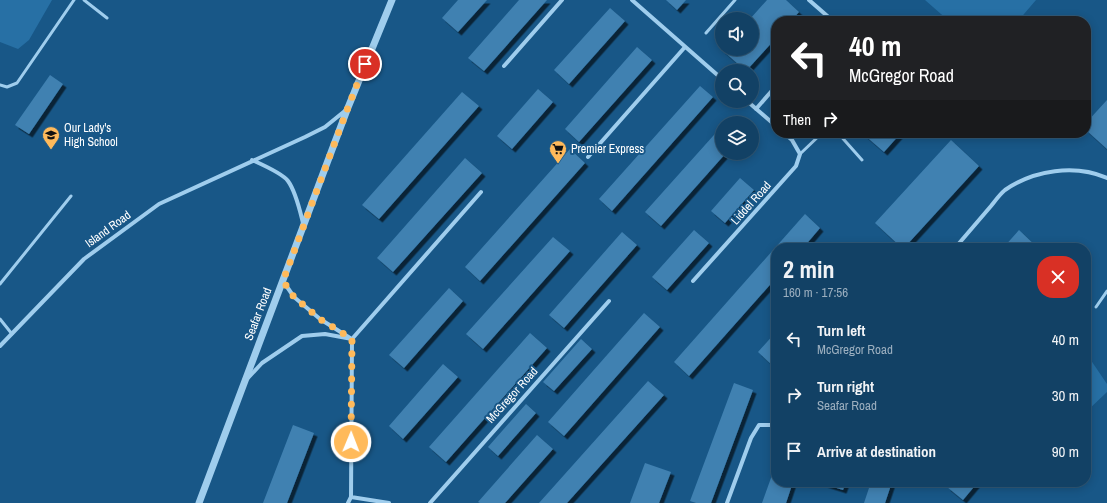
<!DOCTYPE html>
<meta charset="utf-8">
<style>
body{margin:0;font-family:"Archivo Narrow",sans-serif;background:#1f4c6e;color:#f1f3f6;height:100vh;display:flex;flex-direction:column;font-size:15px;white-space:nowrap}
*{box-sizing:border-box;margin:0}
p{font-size:13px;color:#9cafbf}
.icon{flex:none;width:22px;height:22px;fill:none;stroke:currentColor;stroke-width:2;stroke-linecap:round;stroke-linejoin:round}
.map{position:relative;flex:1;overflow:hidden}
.panel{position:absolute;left:771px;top:243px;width:320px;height:244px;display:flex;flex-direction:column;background:#124165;border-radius:16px;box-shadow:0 2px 10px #0003,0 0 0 1px #315a79}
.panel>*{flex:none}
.top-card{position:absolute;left:771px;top:16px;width:320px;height:122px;border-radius:16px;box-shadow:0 2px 10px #0003,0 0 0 1px #315a79;background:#202124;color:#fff;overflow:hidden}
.tools{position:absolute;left:715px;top:12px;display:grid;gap:8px}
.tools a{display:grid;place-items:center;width:44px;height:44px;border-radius:50%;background:#124165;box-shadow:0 2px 10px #0003,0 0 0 1px #315a79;font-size:20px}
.pin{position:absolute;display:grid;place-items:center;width:34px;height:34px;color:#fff;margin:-17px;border:2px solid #fff;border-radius:50%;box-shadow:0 1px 4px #0007}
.me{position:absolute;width:44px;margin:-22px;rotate:1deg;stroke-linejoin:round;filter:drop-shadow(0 0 3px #0008)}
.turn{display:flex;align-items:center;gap:14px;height:84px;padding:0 12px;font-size:18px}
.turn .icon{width:52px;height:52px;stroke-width:2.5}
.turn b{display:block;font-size:28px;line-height:34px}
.then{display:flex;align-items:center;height:38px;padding:0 12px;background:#0003;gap:8px;font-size:15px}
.round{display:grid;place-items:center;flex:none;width:42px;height:42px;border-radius:16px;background:#1f4c6e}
.head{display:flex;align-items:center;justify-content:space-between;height:68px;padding:0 12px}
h1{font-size:24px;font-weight:700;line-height:30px}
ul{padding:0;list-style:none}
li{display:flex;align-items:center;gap:12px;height:56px;padding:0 12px}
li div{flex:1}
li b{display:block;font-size:15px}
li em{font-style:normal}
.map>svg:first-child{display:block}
.green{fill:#2770a5}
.building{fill:#4081b1;filter:url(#shadow)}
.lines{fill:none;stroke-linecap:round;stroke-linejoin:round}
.service{stroke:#9fcded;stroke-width:3}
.minor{stroke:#9fcded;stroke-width:4}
.tertiary{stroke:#9fcded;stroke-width:7}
.route{stroke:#ffba5b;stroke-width:7;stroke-dasharray:0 12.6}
.labels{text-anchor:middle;stroke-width:4;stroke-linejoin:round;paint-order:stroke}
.poi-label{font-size:12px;fill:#fff;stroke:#185787;text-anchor:start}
.street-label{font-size:12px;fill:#fff;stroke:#185787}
</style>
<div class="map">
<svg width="1107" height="503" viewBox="0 0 1107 503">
<defs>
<filter id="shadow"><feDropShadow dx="3.5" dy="3.5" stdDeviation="0" flood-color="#0009"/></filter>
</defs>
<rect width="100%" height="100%" fill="#185787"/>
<path class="green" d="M0 0H52L29 40 18 49 0 42Z
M925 0H1036L1018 21H949Z
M1086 353 1107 384V392L1086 412Z"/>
<path class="building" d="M458 0H487L458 32 442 18Z
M519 0H547L484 71 468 58Z
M666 0H686L677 10Z
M767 0H786L799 12 791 21H776V38L746 71 722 50 724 49H752V19H750Z
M610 8 625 21 569 84 554 70Z
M637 47 652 60 579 142 565 129Z
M50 75 63 84 29 134 15 125Z
M700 86 713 97 612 211 599 199Z
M538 89 553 102 512 149 497 136Z
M462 92 479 106 379 219 362 205Z
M1107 100V149L1086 130V123Z
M728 119 732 123H724Z
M722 126V153H726L661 226 645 212Z
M862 133H901L884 152Z
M951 140 979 166 904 248H902L875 223Z
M570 149 585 163 480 281 465 267Z
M465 158 482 173 393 272 377 258Z
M740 178 754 190 725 223 711 211Z
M805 214 820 228 803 248H776V278L689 376 674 362Z
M694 230 709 243 667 290 652 277Z
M1019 230 1038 248H1003Z
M622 232 637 245 564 328 549 315Z
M553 237 570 251 483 349 466 334Z
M449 288 463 301 404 368 389 355Z
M644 313 660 327 564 436 548 422Z
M776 332V362L773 366 758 352Z
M530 333 547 348 446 462 429 447Z
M581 339 592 349 554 391 543 382Z
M443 364 458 377 403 439 389 426Z
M648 381 664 395 567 503H539Z
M734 383 753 390 711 503H696L690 501Z
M526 404 536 413 498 456 488 447Z
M293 425 314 433 287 503H263Z
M537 435 553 449 505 503H480L478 502Z
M645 463 671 472 659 503H630Z
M776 464V482H793L786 503H762Z
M824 482H846L843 490 824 484Z
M871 482H892L885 503H864Z
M951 482H978L963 500 947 487Z"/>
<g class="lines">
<path class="service" d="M84 0 107 18
M706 33 735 0
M0 85 7 87 17 83 74 0
M838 133 862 160
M800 154 822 133
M0 284 71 196
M1096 307 1107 291
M0 319 12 334"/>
<path class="minor" d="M632 0 722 79
M809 0 833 21
M504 66 562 0
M747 101 776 126
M756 109 776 86
M588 157 685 47
M252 160C261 164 283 174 288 181 296 192 300 211 303 223
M955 248C967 234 979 220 991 206 995 201 1000 194 1005 190 1034 170 1075 164 1107 178
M283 281 294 297 320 319 350 338
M693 281 796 166 800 154 792 140 784 133
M0 346 84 259 159 204 305 137 325 127 346 110
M248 378 262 363 302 336 325 334 352 339
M348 503 351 497
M389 503 351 497 352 339 481 192
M430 503 609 301
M727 503 751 438 759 425H776"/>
<path class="tertiary" d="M199 503 347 110 392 0"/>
</g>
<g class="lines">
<path class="route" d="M351 442 352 339 320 319 294 297 283 281 347 110 365 64"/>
</g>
<defs>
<g id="school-pin" transform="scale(0.9)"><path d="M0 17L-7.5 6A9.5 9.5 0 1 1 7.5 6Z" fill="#ffba5b" stroke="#185787"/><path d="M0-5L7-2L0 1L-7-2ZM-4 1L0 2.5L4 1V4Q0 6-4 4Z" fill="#111"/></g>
<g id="supermarket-pin" transform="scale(0.9)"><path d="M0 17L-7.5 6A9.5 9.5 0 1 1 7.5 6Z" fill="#ffba5b" stroke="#185787"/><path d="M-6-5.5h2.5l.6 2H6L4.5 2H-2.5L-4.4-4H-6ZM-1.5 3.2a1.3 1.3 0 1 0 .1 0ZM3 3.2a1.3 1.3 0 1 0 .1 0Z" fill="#111"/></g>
</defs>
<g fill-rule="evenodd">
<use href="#school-pin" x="51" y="135"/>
<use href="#supermarket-pin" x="558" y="149"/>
</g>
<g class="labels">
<g class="poi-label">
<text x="64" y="132">Our Lady's<tspan x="64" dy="14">High School</tspan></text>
<text x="571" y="153">Premier Express</text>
</g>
<g class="street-label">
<text transform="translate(751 203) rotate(-48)" y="4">Liddel Road</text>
<text transform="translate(108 229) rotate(-36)" y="4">Island Road</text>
<text transform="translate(258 314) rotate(-69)" y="4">Seafar Road</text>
<text transform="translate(512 395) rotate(-48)" y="4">McGregor Road</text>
</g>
</g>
</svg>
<div class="tools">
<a><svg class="icon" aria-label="sound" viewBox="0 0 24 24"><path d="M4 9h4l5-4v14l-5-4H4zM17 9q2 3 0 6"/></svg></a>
<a><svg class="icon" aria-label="search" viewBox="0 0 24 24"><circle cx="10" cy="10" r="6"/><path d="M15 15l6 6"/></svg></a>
<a><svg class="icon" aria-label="layers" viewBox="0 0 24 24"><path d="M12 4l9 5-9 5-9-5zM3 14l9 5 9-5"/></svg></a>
</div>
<div class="pin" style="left:365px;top:64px;background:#d93025"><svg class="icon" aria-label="arrive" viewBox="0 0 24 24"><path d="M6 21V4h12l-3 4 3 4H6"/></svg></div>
<svg class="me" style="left:351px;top:442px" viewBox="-20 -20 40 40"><circle r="17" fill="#ffba5b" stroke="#fff" stroke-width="3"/><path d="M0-11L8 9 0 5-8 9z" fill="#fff"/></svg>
<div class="top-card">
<div class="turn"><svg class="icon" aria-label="left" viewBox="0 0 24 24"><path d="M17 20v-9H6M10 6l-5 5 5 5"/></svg><div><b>40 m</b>McGregor Road</div></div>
<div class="then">Then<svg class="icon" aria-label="right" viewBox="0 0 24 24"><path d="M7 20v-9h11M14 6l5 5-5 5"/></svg></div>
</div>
<section class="panel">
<div class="head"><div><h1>2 min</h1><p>160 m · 17:56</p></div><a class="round" style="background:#d93025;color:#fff"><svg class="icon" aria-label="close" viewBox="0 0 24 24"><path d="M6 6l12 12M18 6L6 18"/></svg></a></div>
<ul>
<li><svg class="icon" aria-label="left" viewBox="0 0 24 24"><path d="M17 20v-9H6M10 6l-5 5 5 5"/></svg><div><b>Turn left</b><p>McGregor Road</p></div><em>40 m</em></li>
<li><svg class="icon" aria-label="right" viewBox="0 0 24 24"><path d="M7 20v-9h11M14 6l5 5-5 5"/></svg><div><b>Turn right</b><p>Seafar Road</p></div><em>30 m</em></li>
<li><svg class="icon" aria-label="arrive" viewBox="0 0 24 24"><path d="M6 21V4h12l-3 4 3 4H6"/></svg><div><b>Arrive at destination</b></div><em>90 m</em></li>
</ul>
</section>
</div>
